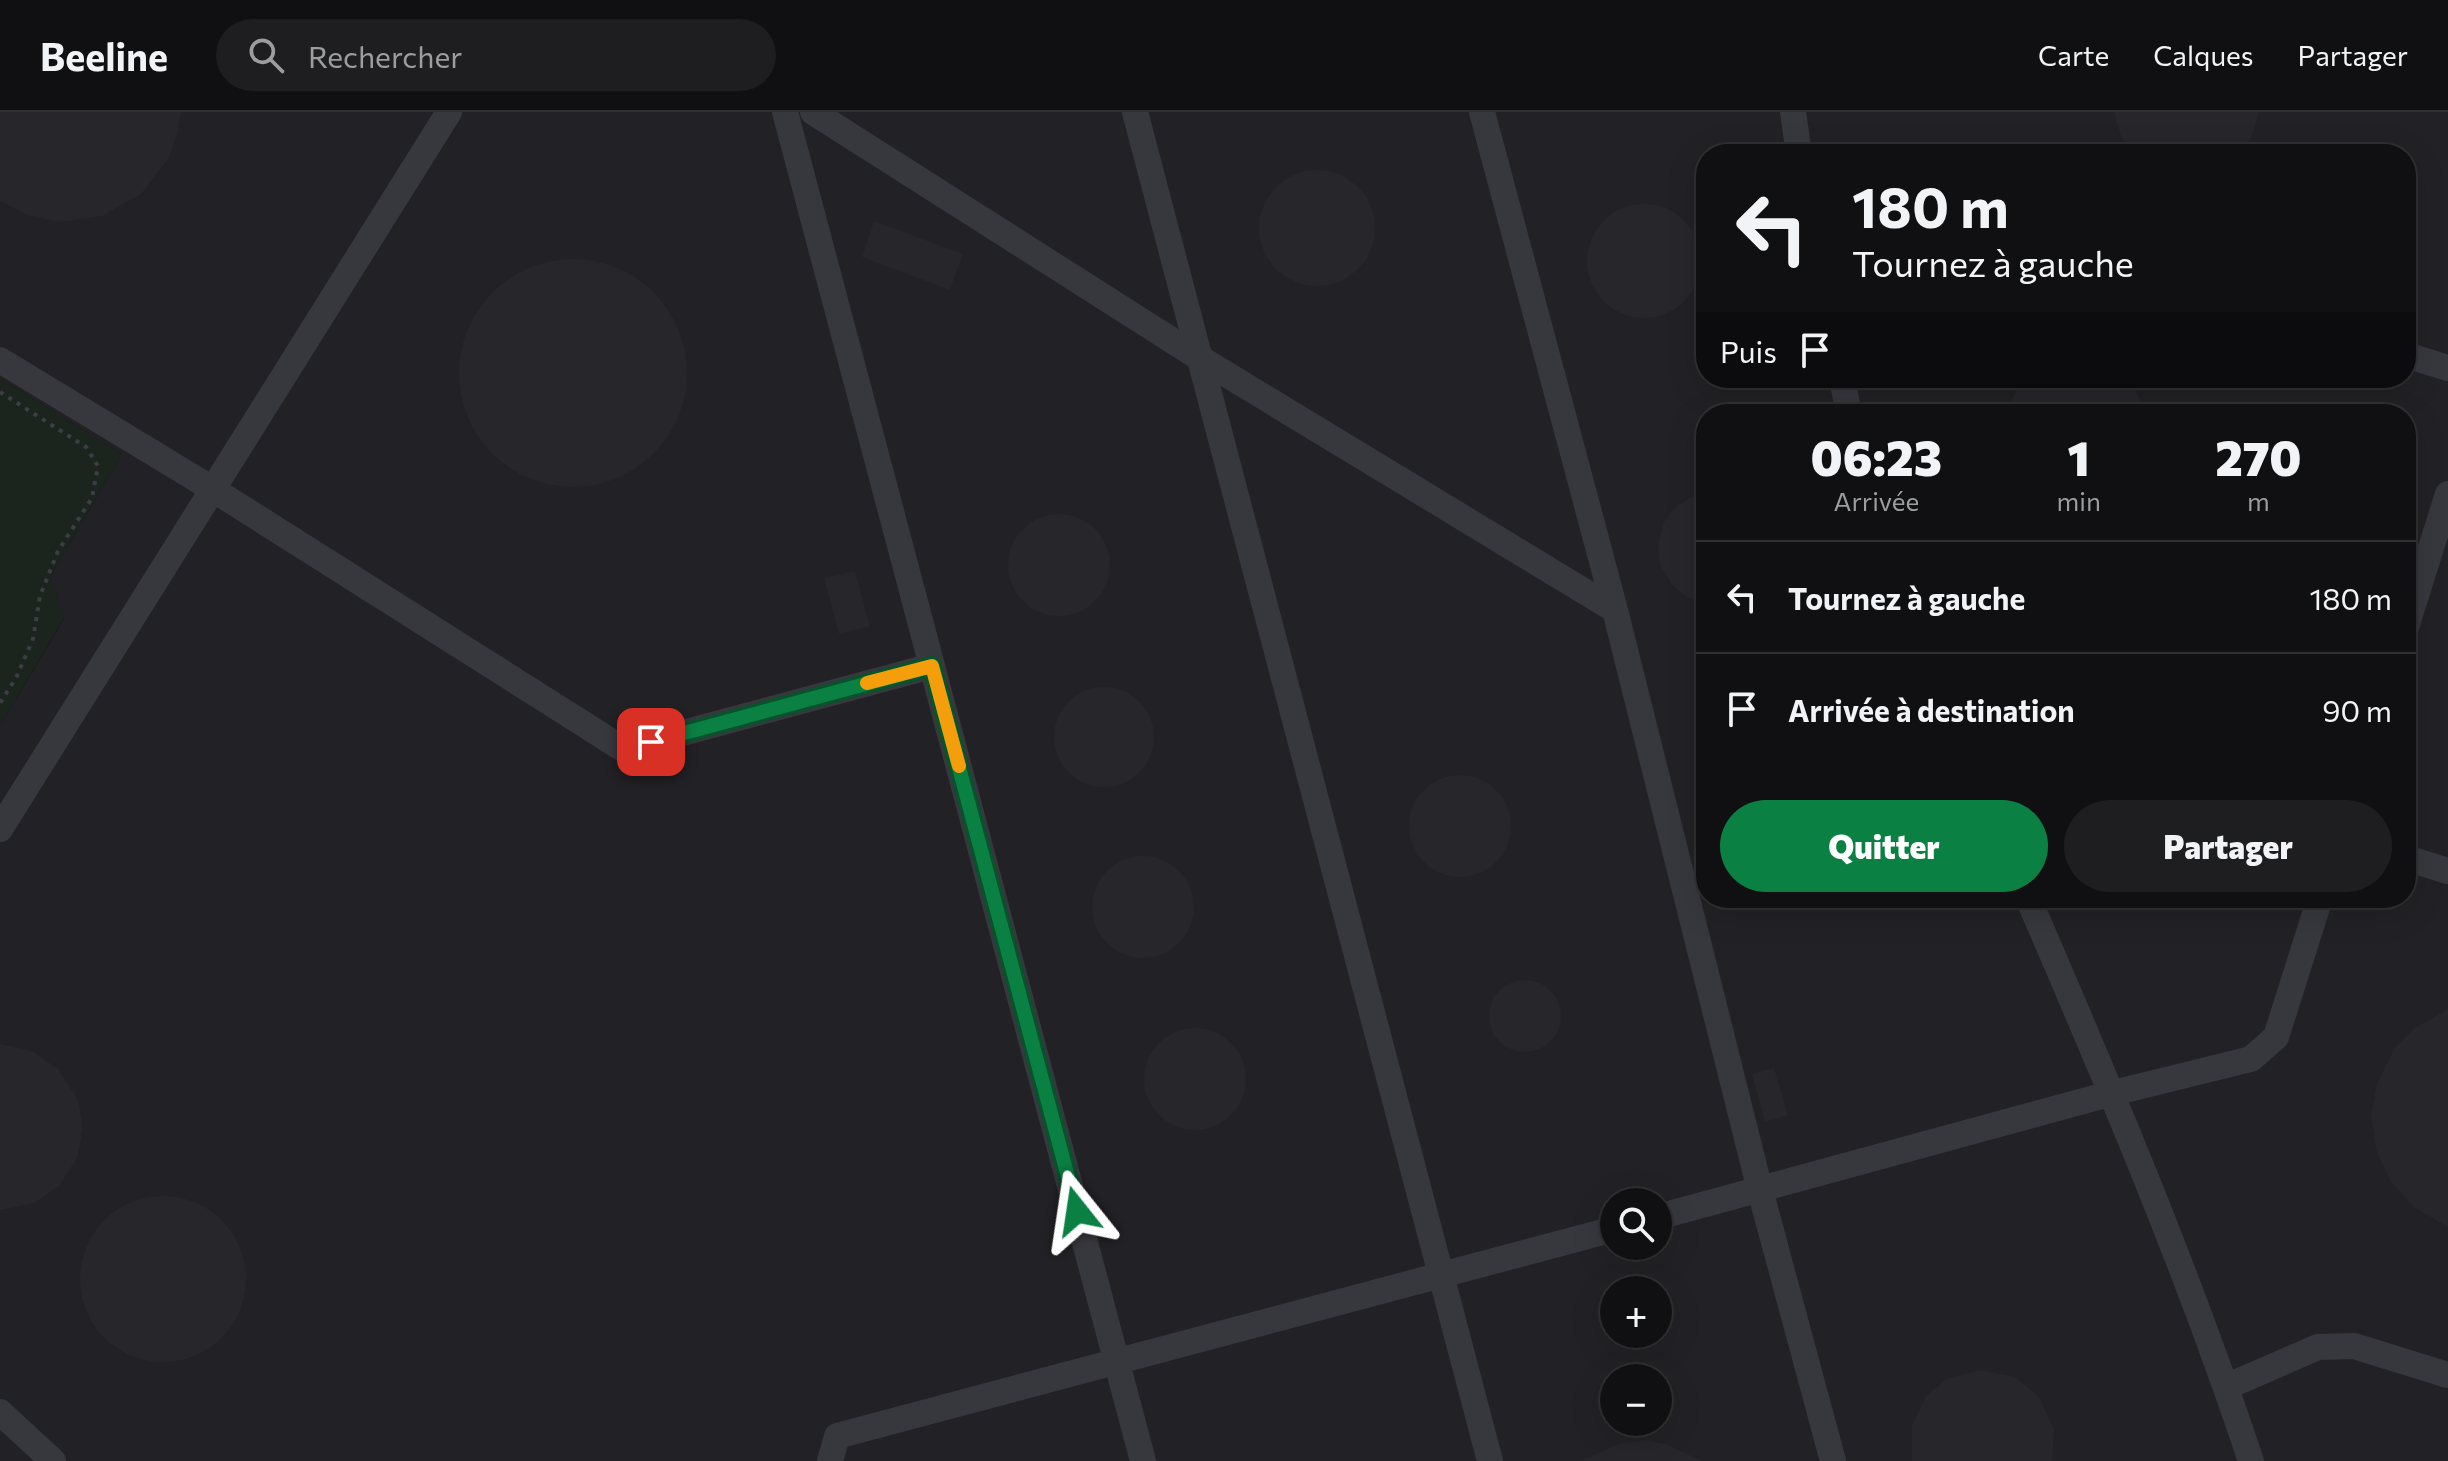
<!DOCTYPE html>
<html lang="fr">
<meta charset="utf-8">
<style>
body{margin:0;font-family:Commissioner,sans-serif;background:#1e1e21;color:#f1f3f6;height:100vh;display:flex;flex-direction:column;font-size:30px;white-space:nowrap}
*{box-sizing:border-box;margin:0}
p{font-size:26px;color:#9c9da0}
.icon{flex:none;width:44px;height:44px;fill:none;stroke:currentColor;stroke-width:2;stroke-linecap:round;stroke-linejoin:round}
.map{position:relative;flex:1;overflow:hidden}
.details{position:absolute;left:1696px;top:292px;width:720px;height:504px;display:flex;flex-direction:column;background:#101013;border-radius:32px;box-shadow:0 8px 32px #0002,0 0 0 2px #303033}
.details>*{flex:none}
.banner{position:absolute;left:1696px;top:32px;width:720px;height:244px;border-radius:32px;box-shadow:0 8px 32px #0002,0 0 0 2px #303033;background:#101013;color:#f1f3f6;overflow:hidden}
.controls{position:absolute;left:1600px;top:1076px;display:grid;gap:16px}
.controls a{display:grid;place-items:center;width:72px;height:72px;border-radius:50%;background:#101013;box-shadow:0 8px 32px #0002,0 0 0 2px #303033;font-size:40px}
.pin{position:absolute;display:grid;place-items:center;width:68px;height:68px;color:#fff;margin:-34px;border-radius:16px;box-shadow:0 4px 12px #0006}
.me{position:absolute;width:88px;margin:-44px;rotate:345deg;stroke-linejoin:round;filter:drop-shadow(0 0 6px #0008)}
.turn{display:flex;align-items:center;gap:28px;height:168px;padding:0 24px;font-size:36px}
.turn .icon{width:104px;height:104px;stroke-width:2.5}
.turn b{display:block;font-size:56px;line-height:68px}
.then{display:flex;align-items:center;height:76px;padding:0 24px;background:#0003;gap:16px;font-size:30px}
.eta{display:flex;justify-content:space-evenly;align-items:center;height:136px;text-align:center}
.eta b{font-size:48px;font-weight:800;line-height:56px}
.cta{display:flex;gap:16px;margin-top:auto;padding:16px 24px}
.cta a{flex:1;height:92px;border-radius:48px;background:#0b8043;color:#fff;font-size:32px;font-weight:800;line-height:92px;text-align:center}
.cta a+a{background:#1e1e21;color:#f1f3f6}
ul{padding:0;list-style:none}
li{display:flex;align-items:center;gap:24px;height:112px;padding:0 24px;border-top:2px solid #303033}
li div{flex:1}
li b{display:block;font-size:30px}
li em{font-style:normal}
header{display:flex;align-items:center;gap:48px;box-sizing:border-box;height:112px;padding:0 40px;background:#101013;border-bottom:2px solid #303033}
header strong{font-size:38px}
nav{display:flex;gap:44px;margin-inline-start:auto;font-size:28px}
.search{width:560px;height:72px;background:#1e1e21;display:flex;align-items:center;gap:20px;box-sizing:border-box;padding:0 28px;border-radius:44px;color:#9c9da0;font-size:30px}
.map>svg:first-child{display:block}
.built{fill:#222226;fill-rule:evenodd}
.green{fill:#1c241e}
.building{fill:#27262a}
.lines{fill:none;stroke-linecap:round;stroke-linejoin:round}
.path{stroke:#3d3e45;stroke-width:4;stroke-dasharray:4 6;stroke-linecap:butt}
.minor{stroke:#37373e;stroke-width:26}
.route-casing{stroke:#07532c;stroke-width:20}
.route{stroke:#0b8043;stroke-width:14}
.slow{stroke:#f59e0b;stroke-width:14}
</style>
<header>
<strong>Beeline</strong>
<div class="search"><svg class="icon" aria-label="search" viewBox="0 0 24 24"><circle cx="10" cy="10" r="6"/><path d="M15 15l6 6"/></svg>Rechercher</div>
<nav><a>Carte</a><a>Calques</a><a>Partager</a></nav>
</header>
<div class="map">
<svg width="2448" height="1349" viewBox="0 0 2448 1349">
<rect width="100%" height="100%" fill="#161619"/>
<path class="built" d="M0 0H2448V1349H0V614L64 507 50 465 122 342 0 266ZM1706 42H2406V266H1706ZM1706 302H2406V786H1706ZM1614 1090H1658V1134H1614ZM1614 1178H1658V1222H1614ZM1614 1266H1658V1310H1614Z"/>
<path class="green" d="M0 266 122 342 50 465 64 506 0 614Z"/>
<path class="building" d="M0 0H181L177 23 168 47 141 82 102 104 60 110 27 103 0 89Z
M2114 0H2259L2252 24 2240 42H2134L2121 24Z
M1259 116a58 58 0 1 1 116 0a58 58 0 1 1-116 0Z
M1587 149a57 57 0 1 1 114 0a57 57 0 1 1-114 0Z
M874 109 963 142 950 178 862 145Z
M459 261a114 114 0 1 1 228 0a114 114 0 1 1-228 0Z
M2024 266H2128L2148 302H2004Z
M1706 380V493L1687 485 1673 474 1660 453 1658 435 1663 412 1672 398 1689 386Z
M1008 453a51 51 0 1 1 102 0a51 51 0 1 1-102 0Z
M855 459 870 514 839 522 824 466Z
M1054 625a50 50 0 1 1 100 0a50 50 0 1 1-100 0Z
M1409 714a51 51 0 1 1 102 0a51 51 0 1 1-102 0Z
M1092 795a51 51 0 1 1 102 0a51 51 0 1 1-102 0Z
M1489 904a36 36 0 1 1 72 0a36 36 0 1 1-72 0Z
M2448 897V1115L2415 1096 2391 1070 2377 1041 2371 1004 2377 971 2394 937 2415 916Z
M1144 967a51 51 0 1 1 102 0a51 51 0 1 1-102 0Z
M0 932 32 939 58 957 78 988 83 1017 77 1046 59 1074 34 1091 0 1098Z
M1774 956 1788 1003 1765 1010 1752 962Z
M80 1167a83 83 0 1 1 166 0a83 83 0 1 1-166 0Z
M1980 1258 2015 1265 2039 1285 2054 1317 2052 1349H1912V1314L1926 1284 1947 1267Z
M1646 1328 1669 1333 1702 1349H1580L1619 1332Z"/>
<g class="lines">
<path class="path" d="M0 280 86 335 98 354 92 386 58 439 40 484 33 527 16 566 0 591"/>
<path class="minor" d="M785 0 1143 1349
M813 0 1198 245 1615 498
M1135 0 1490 1349
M1482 0 1615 498 1760 1078 1833 1349
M1793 0 1799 42
M2406 243 2448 256
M0 248 214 378 623 637 932 554
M1842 266 1849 302
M2406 515 2448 382
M0 717 449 0
M2406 746 2448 759
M2028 786C2108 971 2187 1157 2251 1349
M1658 1105 2113 981 2251 947 2276 925 2320 786
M2226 1275 2318 1235 2354 1234 2448 1263
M0 1300 53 1349
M830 1349 837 1324 1614 1117"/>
</g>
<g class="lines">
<g class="route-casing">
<path id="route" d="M651 630 932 554 1077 1099"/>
</g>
<use href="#route" class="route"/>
<path class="slow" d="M867 571 932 554 959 654"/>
</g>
</svg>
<div class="controls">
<a><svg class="icon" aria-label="search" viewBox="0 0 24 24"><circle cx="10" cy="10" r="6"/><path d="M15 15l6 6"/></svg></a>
<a>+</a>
<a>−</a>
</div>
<div class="pin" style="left:651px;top:630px;background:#d93025"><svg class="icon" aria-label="arrive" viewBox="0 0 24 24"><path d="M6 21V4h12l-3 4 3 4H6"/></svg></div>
<svg class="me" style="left:1077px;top:1099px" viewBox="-20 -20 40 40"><path d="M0-17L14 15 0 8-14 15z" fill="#0b8043" stroke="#fff" stroke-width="4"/></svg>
<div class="banner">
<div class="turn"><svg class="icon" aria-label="left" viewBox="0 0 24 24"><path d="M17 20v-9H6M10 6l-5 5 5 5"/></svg><div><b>180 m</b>Tournez à gauche</div></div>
<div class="then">Puis<svg class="icon" aria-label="arrive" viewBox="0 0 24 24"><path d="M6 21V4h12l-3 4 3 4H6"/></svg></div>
</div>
<section class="details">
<div class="eta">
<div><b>06:23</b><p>Arrivée</p></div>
<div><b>1</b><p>min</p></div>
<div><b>270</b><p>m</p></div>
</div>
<ul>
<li><svg class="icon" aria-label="left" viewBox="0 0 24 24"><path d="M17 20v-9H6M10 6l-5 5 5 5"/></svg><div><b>Tournez à gauche</b></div><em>180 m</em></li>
<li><svg class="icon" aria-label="arrive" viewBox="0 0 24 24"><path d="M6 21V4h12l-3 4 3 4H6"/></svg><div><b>Arrivée à destination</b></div><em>90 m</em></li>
</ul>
<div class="cta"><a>Quitter</a><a>Partager</a></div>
</section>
</div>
